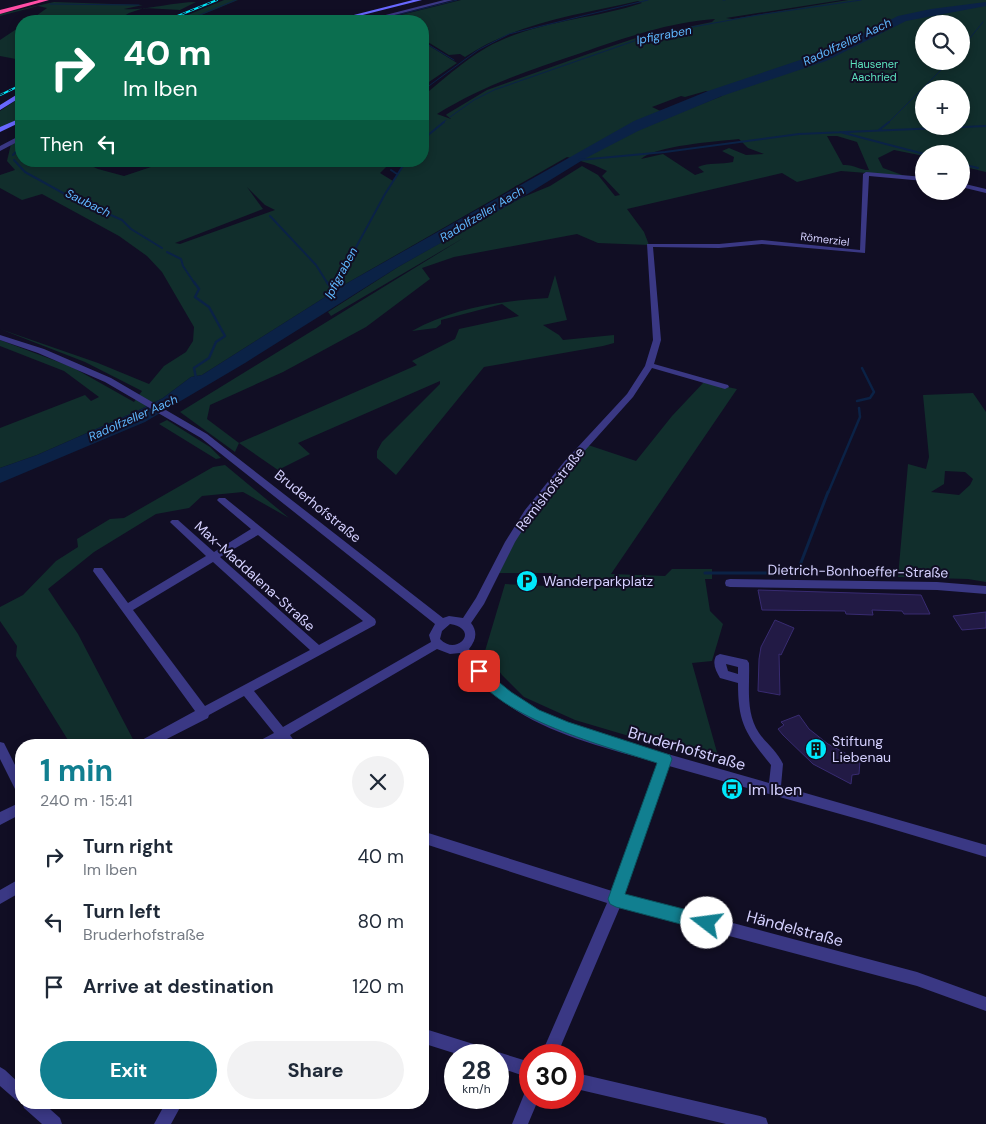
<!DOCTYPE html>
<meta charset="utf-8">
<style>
body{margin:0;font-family:"DM Sans",sans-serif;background:#f2f2f3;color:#1f2937;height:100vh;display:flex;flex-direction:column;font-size:19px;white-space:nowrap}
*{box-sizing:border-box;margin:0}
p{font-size:16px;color:#747a83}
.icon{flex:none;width:28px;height:28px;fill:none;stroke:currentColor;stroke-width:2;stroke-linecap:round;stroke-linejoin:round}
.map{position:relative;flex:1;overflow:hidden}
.drawer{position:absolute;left:15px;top:739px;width:414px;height:370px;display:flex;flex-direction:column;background:#fff;border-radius:20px;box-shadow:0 2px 8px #0003}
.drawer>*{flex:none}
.banner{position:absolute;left:15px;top:15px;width:414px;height:152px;border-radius:20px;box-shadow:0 2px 8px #0003;background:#0b6e4f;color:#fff;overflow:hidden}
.controls{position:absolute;left:915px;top:15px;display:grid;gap:10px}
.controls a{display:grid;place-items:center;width:55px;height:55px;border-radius:50%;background:#fff;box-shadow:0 2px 8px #0003;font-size:25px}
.speed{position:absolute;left:444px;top:1044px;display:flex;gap:10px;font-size:25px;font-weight:700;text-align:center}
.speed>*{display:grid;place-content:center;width:65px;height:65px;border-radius:50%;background:#fff;box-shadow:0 2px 8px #0003;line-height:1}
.speed small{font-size:12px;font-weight:400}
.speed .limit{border:8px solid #d22;background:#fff;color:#111}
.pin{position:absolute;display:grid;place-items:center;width:42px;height:42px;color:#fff;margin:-21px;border-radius:10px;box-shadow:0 2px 8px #0006}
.me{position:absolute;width:55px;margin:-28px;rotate:285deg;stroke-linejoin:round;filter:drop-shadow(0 0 4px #0008)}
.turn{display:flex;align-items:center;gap:18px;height:105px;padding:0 25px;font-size:22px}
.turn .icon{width:65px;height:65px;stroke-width:2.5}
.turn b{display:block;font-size:35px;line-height:42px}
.then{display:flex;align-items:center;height:48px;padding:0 25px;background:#0003;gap:10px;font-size:19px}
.round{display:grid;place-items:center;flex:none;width:52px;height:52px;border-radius:26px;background:#f2f2f3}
.head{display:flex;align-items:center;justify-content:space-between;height:85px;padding:0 25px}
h1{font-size:30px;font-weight:700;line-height:38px;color:#117f90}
.cta{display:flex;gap:10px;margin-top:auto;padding:10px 25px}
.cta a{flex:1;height:58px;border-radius:30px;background:#117f90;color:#fff;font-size:20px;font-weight:700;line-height:58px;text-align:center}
.cta a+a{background:#f2f2f3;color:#1f2937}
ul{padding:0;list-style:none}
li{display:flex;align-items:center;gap:15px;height:65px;padding:0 25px}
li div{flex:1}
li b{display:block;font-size:19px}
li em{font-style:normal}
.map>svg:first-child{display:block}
.green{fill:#112e2c;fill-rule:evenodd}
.water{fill:#0b2246}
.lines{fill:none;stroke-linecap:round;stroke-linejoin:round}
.stream-far3{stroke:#0b2246;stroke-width:1}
.stream-far2{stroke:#0b2246;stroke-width:2}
.stream-far1{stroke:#0b2246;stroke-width:2.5}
.stream{stroke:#0b2246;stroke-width:3}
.building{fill:#221a45;stroke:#382b71}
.minor{fill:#3a3884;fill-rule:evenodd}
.tertiary{fill:#3a3884;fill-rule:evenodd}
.secondary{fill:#6868ff;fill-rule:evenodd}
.motorway{fill:#ff4ca5;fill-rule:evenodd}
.rail-casing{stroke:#00e8fc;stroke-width:2}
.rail{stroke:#110e24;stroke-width:1;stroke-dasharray:4.5;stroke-linecap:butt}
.route{fill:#117f90;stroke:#0b535e}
.labels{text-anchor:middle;stroke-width:4;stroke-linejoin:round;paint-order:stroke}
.far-park-label{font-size:11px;fill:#5be1bd;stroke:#110e24}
.far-street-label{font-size:11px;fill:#d5d1ff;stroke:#110e24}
.far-water-label{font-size:12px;font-style:italic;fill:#5fb8ff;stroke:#110e24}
.street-label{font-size:14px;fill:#d5d1ff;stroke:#110e24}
.poi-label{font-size:14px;fill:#d5d1ff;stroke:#110e24;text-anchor:start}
.near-street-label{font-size:16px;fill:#d5d1ff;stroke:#110e24}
.near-poi-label{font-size:16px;fill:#d5d1ff;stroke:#110e24;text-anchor:start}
</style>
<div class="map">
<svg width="986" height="1124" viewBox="0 0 986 1124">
<rect width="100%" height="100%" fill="#110e24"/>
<path class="green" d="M224 0H238L187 21H173Z
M461 0H842L726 18 732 19 848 0H986V172L961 166V154H924V156L894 150 878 158 883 168 905 176 841 171 797 182 782 173 627 209 644 232 649 245 598 243 577 234 454 257 422 268 430 279 366 327 283 372 210 405 207 419 239 443 417 365 412 361 455 339 459 329 519 316 502 304 441 320V324L436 328 412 331C453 308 502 301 548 298L555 275 567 320 543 325 559 335 563 340 614 335V343L603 346 484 367 396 475 377 458V451L382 442 440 384V381L298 443 310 454 278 470 239 443 235 452 180 412 465 237 331 316 328 312 398 267 487 216 521 198 550 186 582 166 598 175 615 196 620 195 602 176 607 171 594 165 567 157 349 282 202 375 191 377 163 398 137 411 37 455 0 468V428L85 395 91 401 99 397 64 371 0 346V340L72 367 134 402 142 391 85 362 0 329 98 363 149 384 164 366 186 352 193 341 194 327 162 272 147 256 119 236 42 194 22 200 0 188V175L15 170 7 161 11 144 21 139V161H80L98 169 124 176 163 163 159 161H385L387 166 380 173 393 181 406 161H422L423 96C448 76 474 51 504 39 548 20 597 18 642 3L638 1C578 15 517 22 465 57L460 54 449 55 423 39 422 21H394L389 18ZM715 19 712 22 639 37 588 54 487 90 447 114 446 115 451 119 437 114C484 85 530 70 581 53 624 38 670 22 715 19ZM924 24H961V61H924ZM924 89H961V126H924ZM706 91 722 96 671 116 652 107 681 96 685 97ZM827 136H837L857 142 869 170C859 170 853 164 843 165ZM739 139 748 148 764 154 746 155 729 148 722 151 734 157 733 162C721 165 709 162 698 167L704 172 695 175 663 154 641 159C654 146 718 141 739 139ZM247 187 265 205 275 210 180 244 175 243 263 209Z
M54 2 143 5 124 9C142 11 174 2 196 2L180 10 144 8 129 13 116 21H29L47 8 38 6 0 16V14Z
M21 26V60L0 56V40Z
M423 42 457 63 423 86Z
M21 97V118L0 128V111Z
M704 382 737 389 611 574 665 576 672 569H712V579H705L710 611 723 624 712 661 692 663 720 763 575 720 524 697 502 675 485 651 505 584 548 586 553 573H495L517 531 585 444 636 461 672 416Z
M973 393 986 412V582L968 579 898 577 908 464 926 469 929 457 923 395ZM945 471 965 472 973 479 970 485 959 495 931 492 944 484Z
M167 420 210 447 221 458 216 459 159 424Z
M225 465 289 518 243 492 202 496 189 508 156 514 94 552 48 589 78 634 136 745H71L16 656 17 646 0 621V607L23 595 56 561 78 547 77 539 110 519 124 518 213 467Z"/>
<path class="water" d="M986 2V6L906 21 826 61 722 96 638 131 586 158 521 198 398 267 245 363 145 422 0 483V468L37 455 137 411 163 398 191 377 202 375 349 282 634 121 708 91 833 49 898 16 931 9Z"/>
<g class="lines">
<path class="stream-far3" d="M723 0H725
M50 4 139 5
M185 21 236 0
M390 21 385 18 457 0
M422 41 454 60
M961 49 983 22
M422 91 478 50 509 34 648 0
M450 117 474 100 494 90 654 34 758 15 861 0
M442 123 446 120
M888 123 950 61"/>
<path class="stream-far2" d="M879 130 889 122
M840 132 924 154
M422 140 444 122
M13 155 21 146
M14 160 25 172 72 198 122 220 131 229 162 248
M579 160 665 152 799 134 986 126
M385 161 387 166
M961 164 978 168
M391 170 397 174
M270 216 316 265 328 284
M167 252 181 259 183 266 195 284
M336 284 385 194 406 161"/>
<path class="stream-far1" d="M194 282 199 289 195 297 209 307 225 336 216 342 209 358 194 368 196 378
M327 282 331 288
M327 300 337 282
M857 401 870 398 874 392 862 368
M828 493 860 417 859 408"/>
<path class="stream" d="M705 573H797L828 492"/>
</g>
<path class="building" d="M758 590 921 595 930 614H904L902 611 872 610 873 615 846 614 845 611 762 610Z
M986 612V628L962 630 953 616Z
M775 620 794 628 781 655 779 654 780 695 758 691 759 659 761 647Z
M799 715 809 729 828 744 860 761 859 774 852 775 851 784 813 764 783 735 778 729 784 725 781 722Z"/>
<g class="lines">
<path class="minor" d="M866 172 924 177V181L869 176 865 253 762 244 719 248 653 247 661 340 654 364 728 385 729 387 725 389 652 368 633 397 571 466 532 515 515 542 484 604 471 623C478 632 476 640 469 649L499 684 524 704 541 713 598 734 769 783 771 765C746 734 738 724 738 683L720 678C716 671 712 664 716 656L720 654 747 660 749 663C750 686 745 712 759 733 766 743 778 752 783 764L781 786 986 845V857L872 823 669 766 624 894 917 972 986 997V1011L917 986 620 907 557 1055H541L607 903 422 843V831L612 891 658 763C610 749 559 737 517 711 494 697 475 675 460 653L450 654 437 649 290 735 297 745H284L281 741 274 745H257L259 741 274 733 244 696 209 715 208 718 155 745H138L140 741 195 711 93 571 94 568H102L128 603 206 556 172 524 170 522 172 520H178L214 552 251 529 219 502 217 500 219 498H225L375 619 376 622 375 625 254 691 283 727 431 642 429 635 435 624 201 438 105 382 38 353 0 340V335L44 349 111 378 207 434 443 618 449 616 463 618 476 598 505 542 525 510 564 462 627 394 645 366 653 340 647 244H719L762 240 860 250 863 174ZM258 535 363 621 319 645 220 557ZM213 562 310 650 205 706 133 610ZM450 624C481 629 457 657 440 639L442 631ZM726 664 738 667V674L728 671Z
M961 183 986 189V193L961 187Z
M730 579 937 582 986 586V594L937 590 730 587 726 586 725 583 726 580Z
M0 742 4 743 21 777V795L17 793 0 759Z
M21 802V814L0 825V812Z
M21 878V892L0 904V890Z
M422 1028 483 1047 488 1050 491 1055H460L422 1043Z
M498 1052 530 1062V1078L498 1067V1055H492Z
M0 1067 5 1070 21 1085 22 1102 16 1100 0 1086Z
M572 1072 760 1116 766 1118 768 1124H726L572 1088Z
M530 1091V1098H539L528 1124H512L525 1092Z
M22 1102H42L60 1118 62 1124H42L24 1108Z
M166 1102H183L171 1124H154Z"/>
<path class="tertiary" d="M444 0H453L371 21H362Z
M21 135V140L0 151V146Z"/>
<path class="secondary" d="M413 0H422L339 21H330Z
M21 92V97L0 110V105Z
M21 118V122L0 132V127Z"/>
<path class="motorway" d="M39 0H49L0 14V10Z"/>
<g class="rail-casing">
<path id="rail" d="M165 21 217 0
M0 95 21 85"/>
</g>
<use href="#rail" class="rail"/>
</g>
<path class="route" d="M479 666 511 692 539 710 568 722 670 755 672 759 625 894 707 915 713 918 715 923 713 929 707 931 616 907 610 904 608 899 657 763C608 747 497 718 473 671Z"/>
<defs>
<g id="parking-disc" transform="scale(1.125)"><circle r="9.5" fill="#00e8fc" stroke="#110e24"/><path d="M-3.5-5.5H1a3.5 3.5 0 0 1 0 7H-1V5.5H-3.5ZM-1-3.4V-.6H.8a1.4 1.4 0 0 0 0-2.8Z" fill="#111"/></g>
<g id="building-disc" transform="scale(1.125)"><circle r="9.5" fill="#00e8fc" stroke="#110e24"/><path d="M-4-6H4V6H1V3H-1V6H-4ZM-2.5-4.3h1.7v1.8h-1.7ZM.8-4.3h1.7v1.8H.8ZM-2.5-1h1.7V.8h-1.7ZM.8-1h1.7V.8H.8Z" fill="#111"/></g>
<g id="bus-disc" transform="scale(1.125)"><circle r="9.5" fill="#00e8fc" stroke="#110e24"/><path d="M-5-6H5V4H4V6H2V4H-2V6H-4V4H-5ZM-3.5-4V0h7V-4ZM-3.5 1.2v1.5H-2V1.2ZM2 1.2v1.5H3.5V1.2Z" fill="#111"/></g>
</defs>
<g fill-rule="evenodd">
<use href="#parking-disc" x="527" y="581"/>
<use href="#building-disc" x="816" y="749"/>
<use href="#bus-disc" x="732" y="789"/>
</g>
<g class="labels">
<g class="far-park-label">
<text x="874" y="68">Hausener<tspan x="874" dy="13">Aachried</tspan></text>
</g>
<g class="far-street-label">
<text transform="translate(825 239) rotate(7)" y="4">Römerziel</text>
</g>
<g class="far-water-label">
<text transform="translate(664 35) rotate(-11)" y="4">Ipfigraben</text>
<text transform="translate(847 42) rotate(-25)" y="4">Radolfzeller Aach</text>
<text transform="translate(88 203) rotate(26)" y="4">Saubach</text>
<text transform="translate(482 214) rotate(-31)" y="4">Radolfzeller Aach</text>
<text transform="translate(341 273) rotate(-62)" y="4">Ipfigraben</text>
<text transform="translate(133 418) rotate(-24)" y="4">Radolfzeller Aach</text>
</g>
<g class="street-label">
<text transform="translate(550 489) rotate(-52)" y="5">Remishofstraße</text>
<text transform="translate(318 506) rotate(39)" y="5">Bruderhofstraße</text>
<text transform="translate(858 571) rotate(1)" y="5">Dietrich-Bonhoeffer-Straße</text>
<text transform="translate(255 576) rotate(42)" y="5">Max-Maddalena-Straße</text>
</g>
<g class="poi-label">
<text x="543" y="586">Wanderparkplatz</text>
<text x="832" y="746">Stiftung<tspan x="832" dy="16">Liebenau</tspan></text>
</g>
<g class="near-street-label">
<text transform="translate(687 748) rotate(16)" y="6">Bruderhofstraße</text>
<text transform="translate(795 928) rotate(15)" y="6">Händelstraße</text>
</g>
<g class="near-poi-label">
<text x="748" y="795">Im Iben</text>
</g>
</g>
</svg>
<div class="controls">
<a><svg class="icon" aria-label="search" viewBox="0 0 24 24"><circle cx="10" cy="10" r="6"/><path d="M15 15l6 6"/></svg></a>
<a>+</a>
<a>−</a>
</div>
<div class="speed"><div>28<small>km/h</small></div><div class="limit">30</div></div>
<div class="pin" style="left:479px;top:671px;background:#d93025"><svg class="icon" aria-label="arrive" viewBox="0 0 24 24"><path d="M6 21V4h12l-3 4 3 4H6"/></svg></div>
<svg class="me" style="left:707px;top:923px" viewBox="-20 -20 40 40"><circle r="19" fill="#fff"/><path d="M0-13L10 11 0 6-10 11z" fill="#117f90"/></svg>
<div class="banner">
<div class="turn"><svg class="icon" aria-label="right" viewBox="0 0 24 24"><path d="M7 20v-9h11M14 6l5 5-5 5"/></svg><div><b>40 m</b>Im Iben</div></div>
<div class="then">Then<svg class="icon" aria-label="left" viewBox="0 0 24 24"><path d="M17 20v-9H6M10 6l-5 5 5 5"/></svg></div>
</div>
<section class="drawer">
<div class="head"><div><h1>1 min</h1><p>240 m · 15:41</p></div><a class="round"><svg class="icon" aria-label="close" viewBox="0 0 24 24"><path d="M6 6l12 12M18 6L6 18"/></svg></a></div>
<ul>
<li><svg class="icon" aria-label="right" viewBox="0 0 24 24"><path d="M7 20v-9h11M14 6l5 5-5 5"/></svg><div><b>Turn right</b><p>Im Iben</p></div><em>40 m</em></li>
<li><svg class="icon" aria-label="left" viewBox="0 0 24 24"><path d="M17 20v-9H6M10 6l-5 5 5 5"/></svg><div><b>Turn left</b><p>Bruderhofstraße</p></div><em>80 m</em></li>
<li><svg class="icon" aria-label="arrive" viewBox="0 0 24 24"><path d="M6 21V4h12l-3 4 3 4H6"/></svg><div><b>Arrive at destination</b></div><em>120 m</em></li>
</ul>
<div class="cta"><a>Exit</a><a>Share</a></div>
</section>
</div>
